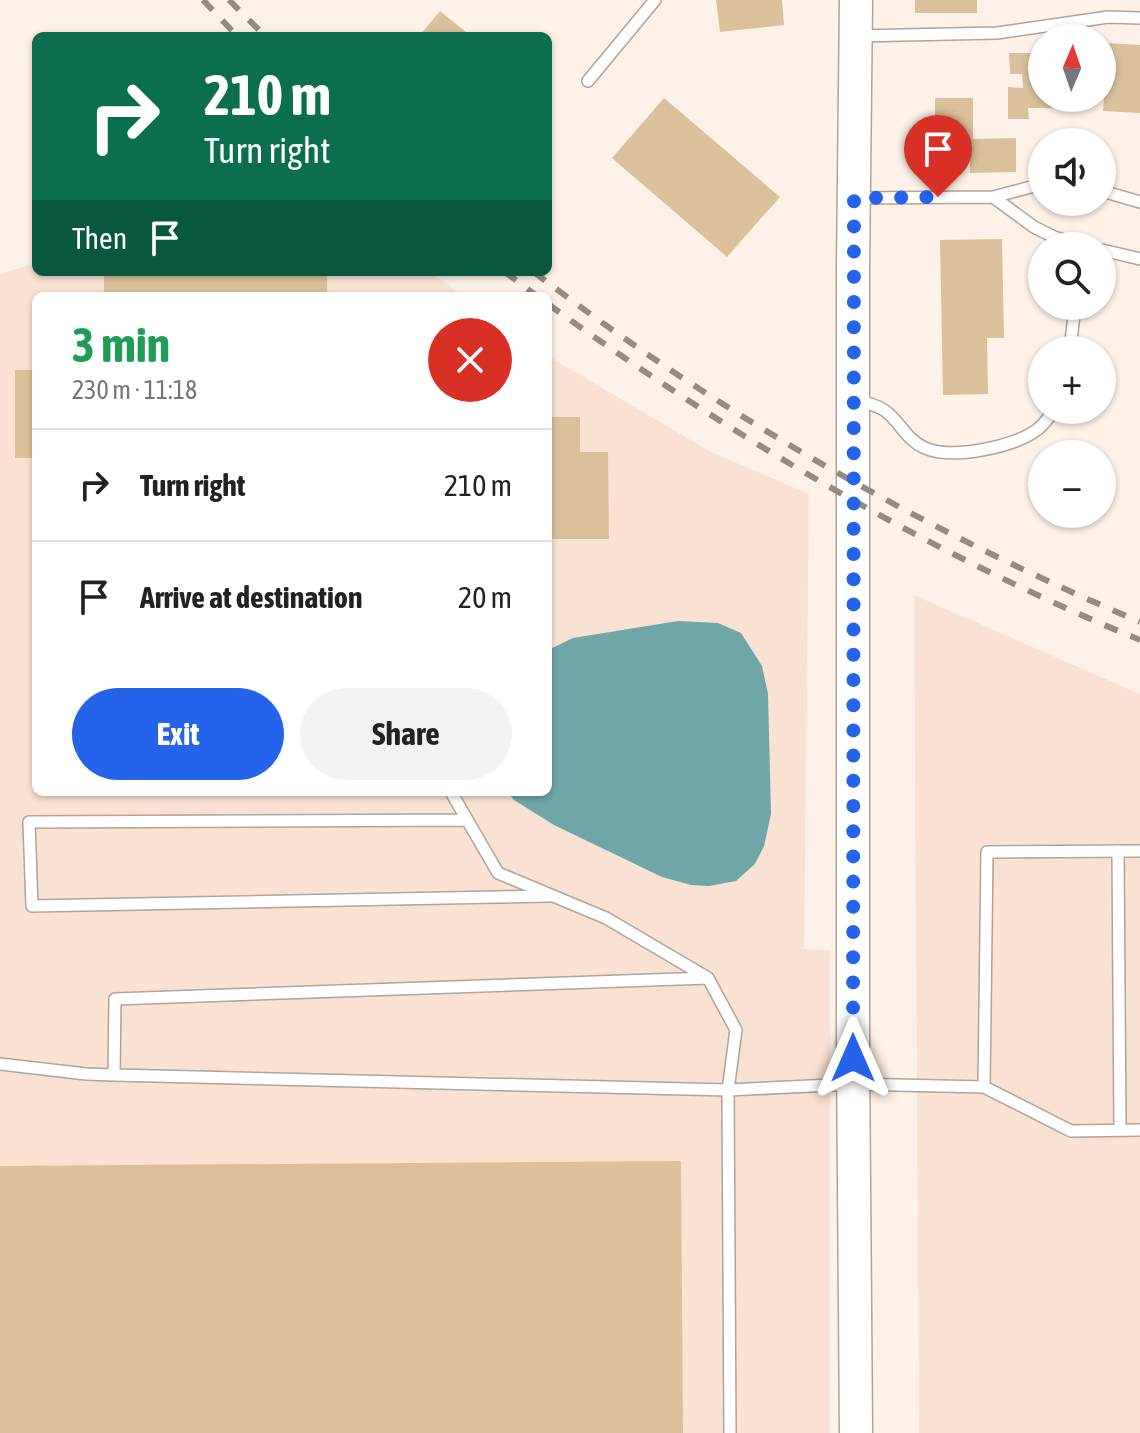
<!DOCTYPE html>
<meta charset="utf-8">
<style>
body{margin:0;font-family:"Asap Condensed",sans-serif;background:#f2f2f2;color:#222;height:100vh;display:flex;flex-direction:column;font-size:30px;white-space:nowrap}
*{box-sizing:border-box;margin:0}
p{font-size:26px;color:#767676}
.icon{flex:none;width:44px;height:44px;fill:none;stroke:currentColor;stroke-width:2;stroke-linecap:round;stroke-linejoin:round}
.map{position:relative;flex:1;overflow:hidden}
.sheet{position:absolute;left:32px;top:292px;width:520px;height:504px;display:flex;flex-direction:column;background:#fff;border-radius:12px;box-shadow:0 2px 6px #0004}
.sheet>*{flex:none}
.guide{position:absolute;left:32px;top:32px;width:520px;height:244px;border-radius:12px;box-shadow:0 2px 6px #0004;background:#0b6e4f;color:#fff;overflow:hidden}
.needle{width:52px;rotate:2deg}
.tools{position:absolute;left:1028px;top:24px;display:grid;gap:16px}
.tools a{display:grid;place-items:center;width:88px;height:88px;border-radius:50%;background:#fff;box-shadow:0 2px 6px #0004;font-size:40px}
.pin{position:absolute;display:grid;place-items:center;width:68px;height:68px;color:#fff;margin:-82px -34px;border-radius:50% 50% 50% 0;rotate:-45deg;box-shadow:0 0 8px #0007}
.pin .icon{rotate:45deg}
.me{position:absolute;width:88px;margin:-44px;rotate:0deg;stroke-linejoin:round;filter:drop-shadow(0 0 6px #0008)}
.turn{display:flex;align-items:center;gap:28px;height:168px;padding:0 40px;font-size:36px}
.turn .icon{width:104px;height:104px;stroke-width:2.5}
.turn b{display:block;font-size:56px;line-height:68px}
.then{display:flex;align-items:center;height:76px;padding:0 40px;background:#0003;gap:16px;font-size:30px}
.round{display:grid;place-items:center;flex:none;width:84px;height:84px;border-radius:42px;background:#f2f2f2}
.summary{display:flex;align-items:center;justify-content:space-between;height:136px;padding:0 40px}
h1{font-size:48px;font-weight:700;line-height:60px;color:#1e9e55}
.cta{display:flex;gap:16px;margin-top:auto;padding:16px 40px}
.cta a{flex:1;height:92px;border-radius:48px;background:#2563eb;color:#fff;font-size:32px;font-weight:700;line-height:92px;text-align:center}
.cta a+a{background:#f2f2f2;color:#222}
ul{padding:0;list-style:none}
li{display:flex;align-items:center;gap:24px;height:112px;padding:0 40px;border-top:2px solid #e0e0e0}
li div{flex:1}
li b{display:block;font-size:30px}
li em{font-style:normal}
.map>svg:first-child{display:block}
.built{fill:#f9e2d1}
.water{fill:#6fa6a8}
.building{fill:#dac19b}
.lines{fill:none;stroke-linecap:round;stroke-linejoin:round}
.lane-casing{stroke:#b2a397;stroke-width:14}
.secondary-casing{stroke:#b2a397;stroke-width:35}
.lane{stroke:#fff;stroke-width:11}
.secondary{stroke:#fff;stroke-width:32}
.rail{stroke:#958b83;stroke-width:6;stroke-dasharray:14 14;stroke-linecap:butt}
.route{stroke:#2563eb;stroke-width:14;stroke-dasharray:0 25.2}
</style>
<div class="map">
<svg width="1140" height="1433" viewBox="0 0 1140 1433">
<rect width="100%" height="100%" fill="#fef1e7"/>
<path class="built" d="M36 263V272H431L463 296H36V792H548V356L711 452 809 494 804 949 830 950V1433H0V274Z
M914 595 1140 694V1433H919Z"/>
<path class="water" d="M678 621 718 623 741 633 762 666 768 694 771 814 764 846 755 864 736 881 709 886 691 885 662 877 554 825 514 800 507 792H548V650L573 638Z"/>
<path class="building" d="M716 0H782L784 25 720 32Z
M915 0H977V13H915Z
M440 11 471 36H419Z
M1108 43 1140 45V113L1103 111Z
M1009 53H1042V98H1071L1072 108H1028L1029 119H1008V87L1023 88 1022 74H1010Z
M664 98 780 197 727 257 612 158Z
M935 98H973V139L1016 138V172L970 173V148H935Z
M1002 239 1004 338H987L988 394 943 395 940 240Z
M104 272H327V296H104Z
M15 370H36V458H15Z
M548 417H580V452H608L609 539H548Z
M681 1161 683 1433H0V1166Z"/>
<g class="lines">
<g class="lane-casing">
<path id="lane" d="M857 36 997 33 1108 17 1140 18
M588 81 655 0
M1102 191 1140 202
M993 197 1034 227 1054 237 1083 246
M855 198 993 197 1042 184
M1102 250 1140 259
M1070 350 1075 306
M854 400C864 402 875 404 884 410 899 420 906 440 925 448 952 460 1015 447 1038 429 1044 424 1050 416 1054 410
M451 792 498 873 606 918 708 978 736 1030 728 1090 114 1075 115 999 708 978
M467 820 29 822 32 906 550 896
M1118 851 1120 1130
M0 1064 86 1074 114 1075
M984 1087 1071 1131 1140 1130
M730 1433 728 1090 853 1084 984 1087 987 852 1140 851"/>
</g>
<g class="secondary-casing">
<path id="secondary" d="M856 1433 853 1058V267L856 0"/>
</g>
<use href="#lane" class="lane"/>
<use href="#secondary" class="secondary"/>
<path class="rail" d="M203 0 237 36
M229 0 265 36
M505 272 537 296
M534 272C720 415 924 530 1140 622
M548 304C733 438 929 553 1140 640"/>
</g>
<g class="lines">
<path class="route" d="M853 1058 854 198 938 197"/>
</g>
</svg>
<div class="tools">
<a><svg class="needle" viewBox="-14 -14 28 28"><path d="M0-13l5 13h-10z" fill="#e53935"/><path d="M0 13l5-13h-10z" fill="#767676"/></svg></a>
<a><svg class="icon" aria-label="sound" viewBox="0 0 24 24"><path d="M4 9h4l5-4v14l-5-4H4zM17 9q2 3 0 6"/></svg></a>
<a><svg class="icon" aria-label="search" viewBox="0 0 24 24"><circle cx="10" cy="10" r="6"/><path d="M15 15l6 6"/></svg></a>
<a>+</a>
<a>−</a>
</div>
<div class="pin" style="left:938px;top:197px;background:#d93025"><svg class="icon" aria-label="arrive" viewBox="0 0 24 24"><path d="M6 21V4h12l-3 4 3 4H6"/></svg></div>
<svg class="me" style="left:853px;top:1058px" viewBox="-20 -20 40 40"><path d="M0-17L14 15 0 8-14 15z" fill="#2563eb" stroke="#fff" stroke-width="4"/></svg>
<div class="guide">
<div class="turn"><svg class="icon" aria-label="right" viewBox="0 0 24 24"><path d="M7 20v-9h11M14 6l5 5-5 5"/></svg><div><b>210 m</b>Turn right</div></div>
<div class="then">Then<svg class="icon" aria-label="arrive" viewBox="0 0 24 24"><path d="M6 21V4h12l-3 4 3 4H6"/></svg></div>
</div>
<section class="sheet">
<div class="summary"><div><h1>3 min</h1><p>230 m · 11:18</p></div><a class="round" style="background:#d93025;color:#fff"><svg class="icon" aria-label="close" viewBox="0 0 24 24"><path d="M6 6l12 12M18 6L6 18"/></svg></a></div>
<ul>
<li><svg class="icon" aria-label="right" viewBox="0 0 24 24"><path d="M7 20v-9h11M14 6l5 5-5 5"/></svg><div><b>Turn right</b></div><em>210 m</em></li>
<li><svg class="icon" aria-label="arrive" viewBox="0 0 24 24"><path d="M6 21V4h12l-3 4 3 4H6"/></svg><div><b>Arrive at destination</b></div><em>20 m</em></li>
</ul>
<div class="cta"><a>Exit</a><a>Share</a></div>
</section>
</div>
